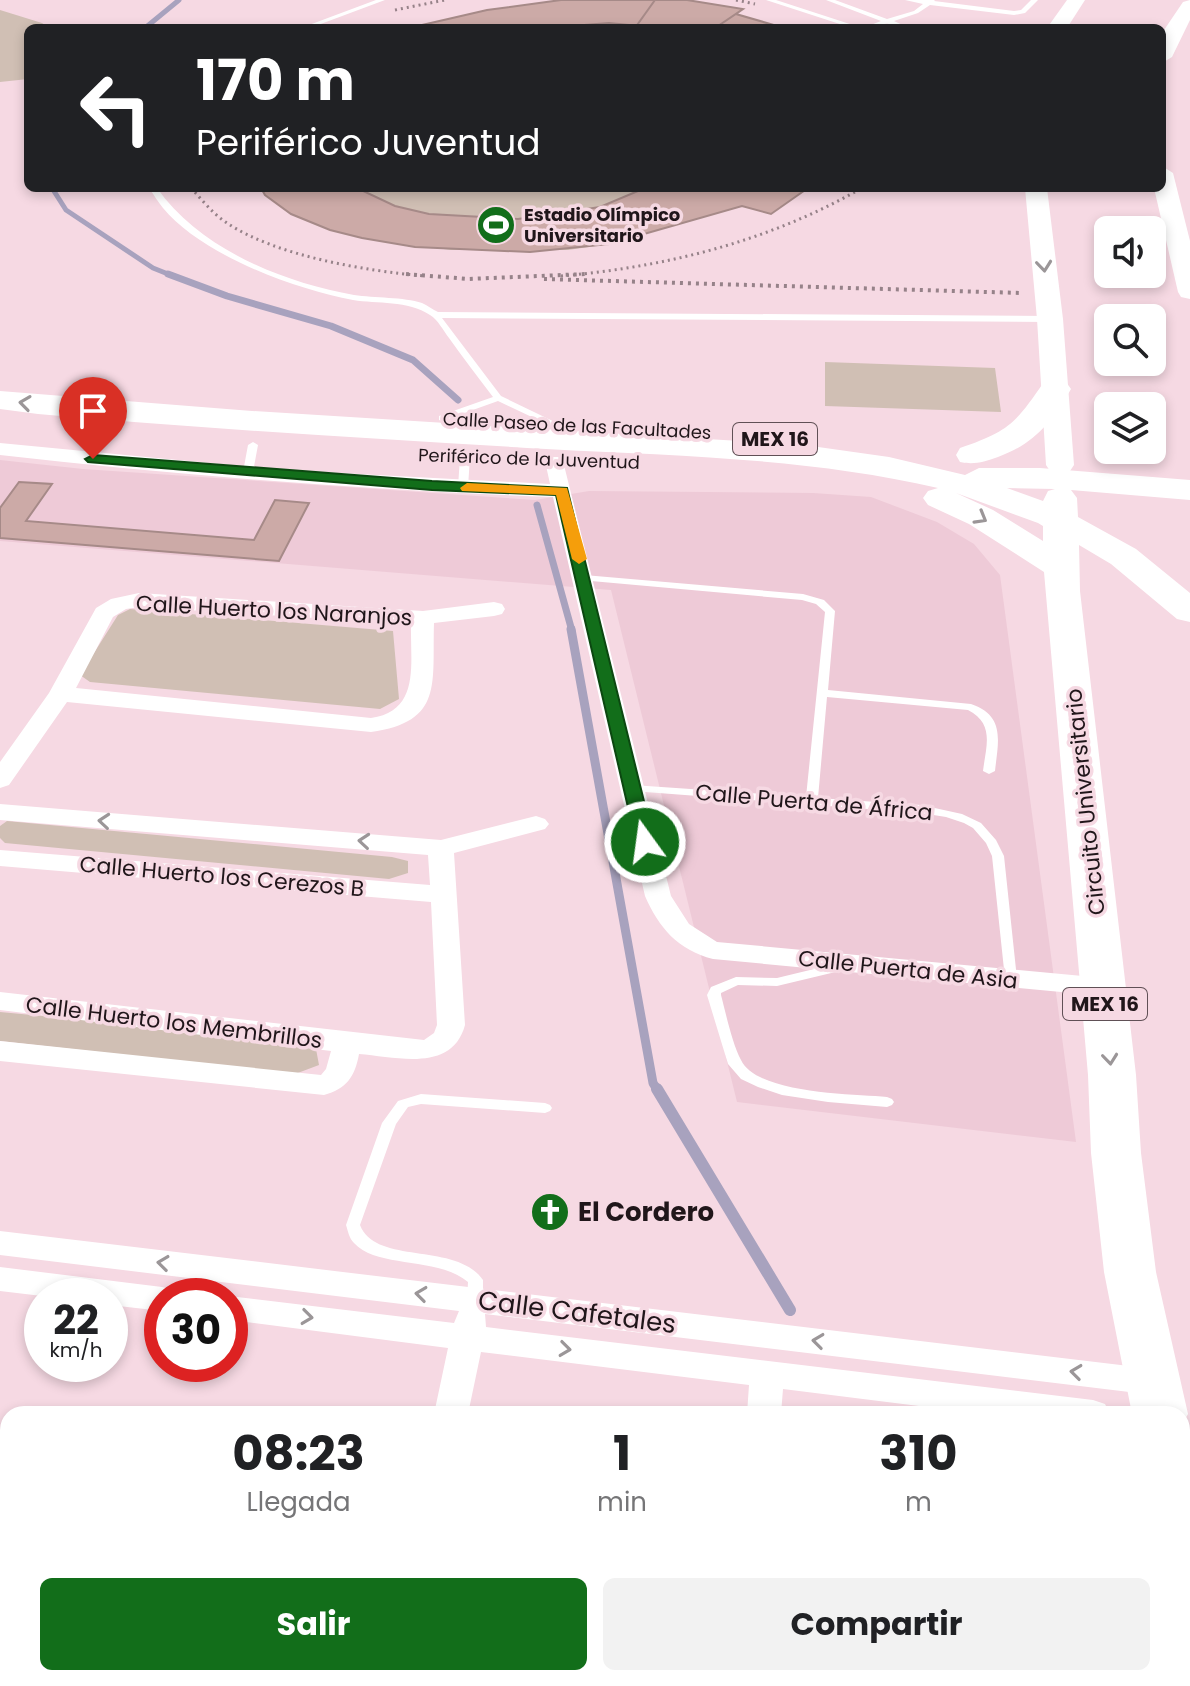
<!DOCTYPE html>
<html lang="es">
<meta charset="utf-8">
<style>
body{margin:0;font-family:Poppins,sans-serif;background:#f2f2f2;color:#202124;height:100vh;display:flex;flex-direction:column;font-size:30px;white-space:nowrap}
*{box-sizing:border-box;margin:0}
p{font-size:26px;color:#757577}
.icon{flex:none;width:44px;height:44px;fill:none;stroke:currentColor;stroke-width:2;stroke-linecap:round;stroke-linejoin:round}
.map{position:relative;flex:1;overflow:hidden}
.sheet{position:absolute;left:0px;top:1406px;width:1190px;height:280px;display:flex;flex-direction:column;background:#fff;border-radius:24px 24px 0 0;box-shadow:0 4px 12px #0003}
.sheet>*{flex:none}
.top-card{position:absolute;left:24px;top:24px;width:1142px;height:168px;border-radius:12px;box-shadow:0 4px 12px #0003;background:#202124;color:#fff;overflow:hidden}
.tools{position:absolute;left:1094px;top:216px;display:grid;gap:16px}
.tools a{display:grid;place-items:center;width:72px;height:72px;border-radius:12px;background:#fff;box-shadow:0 4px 12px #0003;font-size:40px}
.speed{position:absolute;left:24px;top:1278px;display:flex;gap:16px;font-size:40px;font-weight:700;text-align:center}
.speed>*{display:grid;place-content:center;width:104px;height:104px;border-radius:50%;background:#fff;box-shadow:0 4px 12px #0003;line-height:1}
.speed small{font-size:20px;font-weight:400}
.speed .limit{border:12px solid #d22;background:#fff;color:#111}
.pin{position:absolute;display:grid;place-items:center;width:68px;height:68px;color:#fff;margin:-82px -34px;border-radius:50% 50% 50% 0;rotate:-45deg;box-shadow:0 0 8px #0007}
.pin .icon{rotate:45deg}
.me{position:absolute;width:88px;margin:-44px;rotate:346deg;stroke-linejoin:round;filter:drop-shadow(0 0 6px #0008)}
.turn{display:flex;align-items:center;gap:28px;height:168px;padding:0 40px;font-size:36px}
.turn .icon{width:104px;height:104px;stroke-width:2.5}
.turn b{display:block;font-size:56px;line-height:68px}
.eta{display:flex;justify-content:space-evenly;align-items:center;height:136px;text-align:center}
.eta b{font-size:48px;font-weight:700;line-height:56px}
.primary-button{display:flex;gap:16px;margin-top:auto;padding:16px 40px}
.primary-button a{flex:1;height:92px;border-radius:12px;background:#126e1a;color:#fff;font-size:32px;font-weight:700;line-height:92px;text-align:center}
.primary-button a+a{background:#f2f2f2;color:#202124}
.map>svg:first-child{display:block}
.built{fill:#eecad7}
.green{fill:#d0bfb4}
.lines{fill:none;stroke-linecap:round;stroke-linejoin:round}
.stream-far3{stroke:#a8a2be;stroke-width:5}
.stream-far2{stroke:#a8a2be;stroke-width:7}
.stream-far1{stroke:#a8a2be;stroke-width:9}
.stream{stroke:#a8a2be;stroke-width:12}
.building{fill:#ccaaa7;stroke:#a68a88;stroke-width:2}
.path-far1{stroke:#968289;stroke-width:3;stroke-dasharray:2 4;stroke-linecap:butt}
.path{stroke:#968289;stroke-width:4;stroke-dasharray:3 5;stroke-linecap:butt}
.service{fill:#fff;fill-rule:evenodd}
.minor{fill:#fff;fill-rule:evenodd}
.secondary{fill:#fff;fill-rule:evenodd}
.trunk{fill:#fff;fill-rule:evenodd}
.oneway{stroke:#9b9698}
.route{fill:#126e1a;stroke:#0c4811;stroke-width:2}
.slow{fill:#f59e0b}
.labels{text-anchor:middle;stroke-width:7;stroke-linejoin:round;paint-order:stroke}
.far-poi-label{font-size:18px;font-weight:bold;fill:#20161a;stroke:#f6d9e3;text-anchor:start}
.far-street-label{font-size:18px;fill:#20161a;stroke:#f6d9e3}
.shield{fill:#f6d9e3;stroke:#605056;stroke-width:2}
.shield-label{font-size:20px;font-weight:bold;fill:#20161a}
.street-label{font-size:22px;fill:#20161a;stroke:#f6d9e3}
.near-poi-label{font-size:26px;font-weight:bold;fill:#20161a;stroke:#f6d9e3;text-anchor:start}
.near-street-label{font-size:26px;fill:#20161a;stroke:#f6d9e3}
</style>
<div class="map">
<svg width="1190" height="1686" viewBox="0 0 1190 1686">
<rect width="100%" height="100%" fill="#f6d9e3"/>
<path class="built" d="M0 460 83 469 535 500 589 491 813 493 871 497 937 522 974 544 1000 575 1076 1142 737 1102 611 590 0 541Z
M788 1678H1145V1686H788Z"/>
<path class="green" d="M0 10 42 23 50 28H28V79L0 82Z
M261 188H808L771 214 742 206 609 244 568 250H451L362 238 291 214 265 195Z
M825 362 995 368 1001 412 825 406Z
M130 609 393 631 399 699 380 709 90 682 80 675 118 615Z
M7 821 392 857 408 861V873L389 879 5 843 0 838V826Z
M0 1012 299 1040 316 1049 319 1065 295 1074 0 1041Z"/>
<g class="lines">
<path class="stream-far3" d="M145 28 179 0
M52 188 66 210 153 268 173 276"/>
<path class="stream-far2" d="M168 274 227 296 331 326 413 360 458 400
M537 505 572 631"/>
<path class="stream-far1" d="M571 629 653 1083 658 1091"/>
<path class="stream" d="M657 1089 790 1310"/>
</g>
<path class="building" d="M561 0H687L743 9 736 14 784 28H659L609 23 547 28H409L487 10Z
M687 0 743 9 715 28H635L655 0Z
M261 188H357L395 206 429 214 518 219 600 207 645 188H808L771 214 742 206 609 244 530 252 415 247 362 238 330 230 291 214 265 195Z
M19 482 52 484 26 521 254 540 275 500 309 503 279 561 0 538V508Z"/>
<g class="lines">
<path class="path-far1" d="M736 0 755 4
M395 10 445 0
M191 188C202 200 213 214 227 223 276 256 366 271 425 276
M561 276C667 267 769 241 862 188"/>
<path class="path" d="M406 274 468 279 586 274
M544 279 1022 293"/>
<path class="service" d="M376 0H385L310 28H301Z
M766 0H776L862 28H852Z
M826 0H835L887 19 914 11 923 4 905 0H935L934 1 1014 11 1021 10 1031 0H1038L1025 13 1014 15 930 5 918 13 894 21 909 28C902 28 897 25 889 24 881 23 872 28 863 28L881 21Z
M149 188H157C200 249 282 282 354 295 374 298 404 297 422 303 427 305 433 310 438 312L1050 316 1054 319 1050 322 442 318 501 396 561 425 559 427H553L498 401 442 421 439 420V416L493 397C478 377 463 358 449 338 443 330 438 320 430 315 408 300 377 304 353 300 294 289 202 255 163 208 158 202 154 195 149 188Z
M253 442 258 445 253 472 248 475 243 472 248 445Z
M465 454 470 457 468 487 463 490 458 487 460 457Z
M584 575 803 594 824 600 835 611 828 690 971 704C1006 716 998 742 995 771L989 774 983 771C986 746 995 724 968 710L827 697 818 798 921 805 962 814 981 823 996 840 1004 856 1017 979 1016 982H1006L1005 979 992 856 986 843 973 828 964 823 946 817 921 813 632 791 626 788 632 785 806 797 825 612 816 604 802 600 580 580V576Z
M843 962 849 966 848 969 777 986 738 985 721 993V995C726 1014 732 1043 741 1060 757 1094 853 1094 887 1097L892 1099 894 1102 892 1105 887 1107 828 1102 782 1095 758 1087 741 1079 728 1064 707 995 711 987 736 977 777 978Z
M421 1094 545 1103 550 1105 552 1108 550 1111 545 1113 421 1104 408 1107 396 1124 360 1225C376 1266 456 1241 483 1280V1300L480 1304 475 1306 470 1304 467 1300 468 1282C437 1256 378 1269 354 1243 349 1238 348 1231 346 1225L382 1123 398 1101Z
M968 1678H986L989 1686H971Z"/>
<path class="minor" d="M0 443 281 470 550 484 545 461 548 457H562L671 896 689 924 717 942 1104 978 1114 981 1118 987 1114 993 1104 996 713 959C678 950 659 928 645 896L553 497C368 490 184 476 0 455Z
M139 593 423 611 494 602 502 604 505 609 502 614 494 616 434 623C432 683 444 722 371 732L67 702 9 785 0 788V762L49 693 96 608 111 599ZM139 607 411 624C410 663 421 711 371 718L76 688 113 617 126 609Z
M0 804 441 840 536 816 545 819 549 824 545 829 454 853 465 1025C452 1073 397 1057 359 1054 355 1077 346 1089 324 1095L0 1061V1041L321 1075 326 1069 331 1051 0 1010V992L424 1040 434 1033 437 1025 431 902 0 866V850L430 885 428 855 0 820Z
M0 1231 1154 1369 1166 1373 1171 1382 1166 1391 1154 1395 485 1314 486 1327 1093 1400 1105 1404 1110 1414H983L783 1389 781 1414H747L749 1385 481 1352 468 1414H434L448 1348 230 1320 229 1296 454 1323 459 1311 0 1255Z
M0 1267 162 1287 174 1290 177 1296H162V1311L110 1305V1296H42L0 1291Z
M0 1459 8 1460V1488L0 1487Z
M51 1678H103L99 1686H47Z
M377 1678H415L413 1686H375Z
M725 1678H763L762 1686H724Z"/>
<path class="secondary" d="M1067 0H1085L1067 28H1047Z
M1190 0V20L1172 57 1162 63V33L1183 2Z
M1162 166 1173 173 1190 241V299L1181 297 1178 292 1154 188H1162Z
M1025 188H1047L1063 319 1074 465 1070 471 1060 474 1050 471 1046 465 1037 319Z"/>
<path class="trunk" d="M1055 380 1066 382 1071 389C1052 422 1034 444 998 457 984 462 974 465 960 462L956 455 960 448C1009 431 1015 424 1044 382Z
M0 391 252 411 804 445 889 457 965 475 979 468H1040L1190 480V500L1071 490 1077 498 1078 517 1136 549 1190 593V622L1177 619 1111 564 1079 545 1080 591 1136 1075 1141 1153 1156 1272 1188 1414 1182 1425V1414H1132L1104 1272 1091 1153 1088 1075 1044 572 969 524 928 505 923 498 928 491 938 488C809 458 678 456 546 449 377 439 207 429 38 414L0 409ZM1007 488 1055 489 1048 491 1043 501ZM956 493 1038 523 1043 526V541L993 510Z
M1182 1566 1190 1569V1685L1171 1678H1182Z"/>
</g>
<defs><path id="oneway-chevron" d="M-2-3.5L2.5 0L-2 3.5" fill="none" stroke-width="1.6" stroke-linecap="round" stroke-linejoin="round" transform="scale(2)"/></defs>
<g class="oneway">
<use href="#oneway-chevron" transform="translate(1044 266) rotate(84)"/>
<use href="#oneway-chevron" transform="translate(25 403) rotate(-172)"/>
<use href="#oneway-chevron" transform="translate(981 518) rotate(30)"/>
<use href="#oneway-chevron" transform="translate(104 821) rotate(-175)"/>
<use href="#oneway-chevron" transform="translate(364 841) rotate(-175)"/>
<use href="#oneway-chevron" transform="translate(1110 1059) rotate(84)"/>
<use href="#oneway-chevron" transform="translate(163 1263) rotate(-173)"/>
<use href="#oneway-chevron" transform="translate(421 1294) rotate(-173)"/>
<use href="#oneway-chevron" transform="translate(307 1317) rotate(7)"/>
<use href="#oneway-chevron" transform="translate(818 1341) rotate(-173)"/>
<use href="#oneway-chevron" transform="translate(565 1349) rotate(7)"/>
<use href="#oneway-chevron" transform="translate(1076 1372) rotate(-173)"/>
</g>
<path class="route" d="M93 455 432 481 567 488 654 842 651 846 645 847 636 842 556 495 432 490 88 462 85 459Z"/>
<path class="slow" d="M467 483 567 488 587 559 579 564 572 559 556 495 462 491 460 488Z"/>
<defs>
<g id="stadium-disc" transform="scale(2)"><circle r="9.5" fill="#126e1a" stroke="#f6d9e3"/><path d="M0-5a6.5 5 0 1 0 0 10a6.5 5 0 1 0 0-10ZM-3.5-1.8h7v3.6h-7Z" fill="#fff"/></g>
<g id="church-disc" transform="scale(2)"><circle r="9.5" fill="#126e1a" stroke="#f6d9e3"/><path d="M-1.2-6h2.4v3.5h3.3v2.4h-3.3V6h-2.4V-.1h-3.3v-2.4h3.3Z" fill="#fff"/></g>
</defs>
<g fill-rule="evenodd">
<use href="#stadium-disc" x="496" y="225"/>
<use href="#church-disc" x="550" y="1212"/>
</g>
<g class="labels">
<g class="far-poi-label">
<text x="524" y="221">Estadio Olímpico<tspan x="524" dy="21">Universitario</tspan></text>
</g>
<g class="far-street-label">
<text transform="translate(577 426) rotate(3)" y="6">Calle Paseo de las Facultades</text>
<text transform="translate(529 459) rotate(2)" y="6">Periférico de la Juventud</text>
</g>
<g class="shield">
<rect x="733" y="423" width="84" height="32" rx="6"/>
<rect x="1063" y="988" width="84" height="32" rx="6"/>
</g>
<g class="shield-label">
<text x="775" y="446">MEX 16</text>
<text x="1105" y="1011">MEX 16</text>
</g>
<g class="street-label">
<text transform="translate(274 610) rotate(3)" y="8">Calle Huerto los Naranjos</text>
<text transform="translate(814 802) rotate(5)" y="8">Calle Puerta de África</text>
<text transform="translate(1085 802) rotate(-96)" y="8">Circuito Universitario</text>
<text transform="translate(222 876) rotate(5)" y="8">Calle Huerto los Cerezos B</text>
<text transform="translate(908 969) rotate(6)" y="8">Calle Puerta de Asia</text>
<text transform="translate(174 1022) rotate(7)" y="8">Calle Huerto los Membrillos</text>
</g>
<g class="near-poi-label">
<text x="578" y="1221">El Cordero</text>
</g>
<g class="near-street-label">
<text transform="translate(577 1312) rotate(7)" y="9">Calle Cafetales</text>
</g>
</g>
</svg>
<div class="tools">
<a><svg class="icon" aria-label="sound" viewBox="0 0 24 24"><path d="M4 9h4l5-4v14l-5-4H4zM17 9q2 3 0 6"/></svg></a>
<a><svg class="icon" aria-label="search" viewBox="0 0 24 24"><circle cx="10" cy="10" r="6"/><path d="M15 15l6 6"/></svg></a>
<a><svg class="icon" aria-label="layers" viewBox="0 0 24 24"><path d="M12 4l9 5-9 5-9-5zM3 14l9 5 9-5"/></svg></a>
</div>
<div class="speed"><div>22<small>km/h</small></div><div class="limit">30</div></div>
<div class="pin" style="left:93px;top:459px;background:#d93025"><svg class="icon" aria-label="arrive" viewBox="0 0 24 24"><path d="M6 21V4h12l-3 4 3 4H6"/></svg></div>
<svg class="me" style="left:645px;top:842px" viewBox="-20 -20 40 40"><circle r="17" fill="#126e1a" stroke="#fff" stroke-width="3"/><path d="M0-11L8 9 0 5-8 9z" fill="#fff"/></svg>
<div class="top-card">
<div class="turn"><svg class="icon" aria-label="left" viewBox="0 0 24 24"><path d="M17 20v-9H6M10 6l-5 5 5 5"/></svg><div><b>170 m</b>Periférico Juventud</div></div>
</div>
<section class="sheet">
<div class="eta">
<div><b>08:23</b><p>Llegada</p></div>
<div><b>1</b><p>min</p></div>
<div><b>310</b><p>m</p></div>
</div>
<div class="primary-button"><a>Salir</a><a>Compartir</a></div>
</section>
</div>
